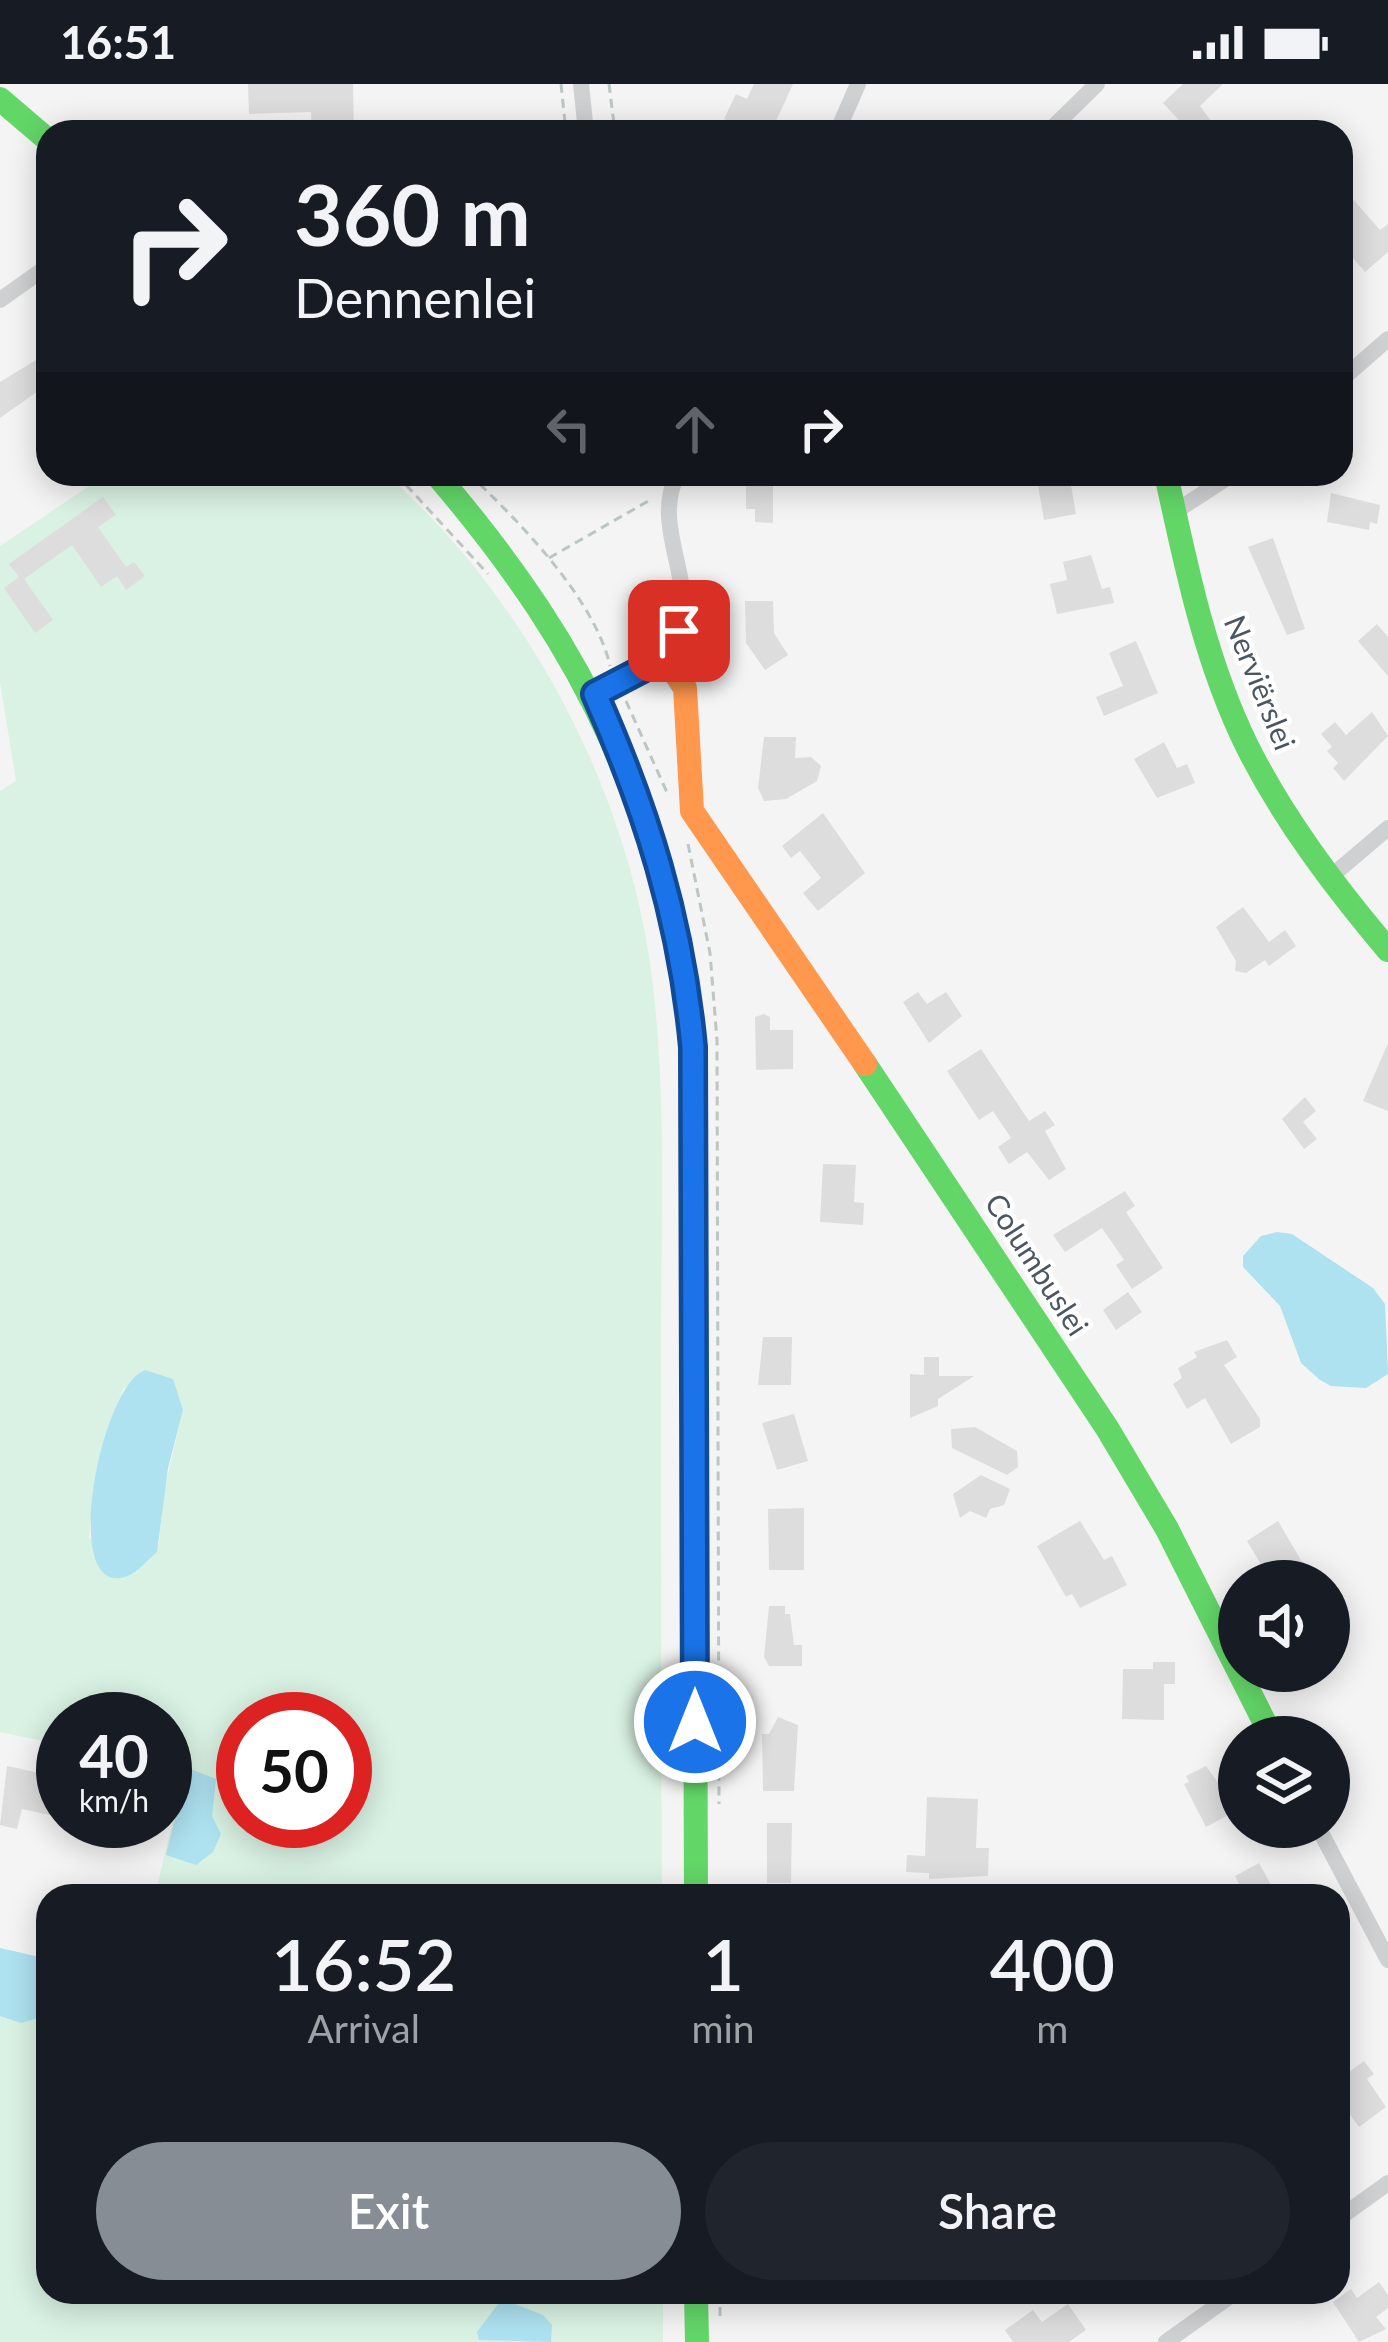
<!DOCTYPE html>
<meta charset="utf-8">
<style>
body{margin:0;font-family:Lato,sans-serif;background:#20242c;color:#f1f3f6;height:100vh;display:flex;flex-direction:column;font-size:45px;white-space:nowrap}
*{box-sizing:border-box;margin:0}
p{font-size:39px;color:#9ea1a6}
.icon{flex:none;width:66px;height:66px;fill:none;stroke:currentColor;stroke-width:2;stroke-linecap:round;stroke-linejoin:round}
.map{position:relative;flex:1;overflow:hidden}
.details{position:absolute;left:36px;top:1800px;width:1314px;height:420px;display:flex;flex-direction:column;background:#171b24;border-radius:36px;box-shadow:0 6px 30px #0003}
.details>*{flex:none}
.guide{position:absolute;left:36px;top:36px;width:1317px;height:366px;border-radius:36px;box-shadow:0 6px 30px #0003;background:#171b24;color:#f1f3f6;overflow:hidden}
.fabs{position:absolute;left:1218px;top:1476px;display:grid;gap:24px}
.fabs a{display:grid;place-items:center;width:132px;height:132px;border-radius:50%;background:#171b24;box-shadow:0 6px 30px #0003;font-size:60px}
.speed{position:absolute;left:36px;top:1608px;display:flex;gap:24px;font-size:60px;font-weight:700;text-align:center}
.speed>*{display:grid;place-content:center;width:156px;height:156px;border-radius:50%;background:#171b24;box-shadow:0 6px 30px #0003;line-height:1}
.speed small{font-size:30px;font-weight:400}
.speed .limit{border:18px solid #d22;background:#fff;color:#111}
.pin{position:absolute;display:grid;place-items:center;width:102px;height:102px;color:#fff;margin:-51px;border-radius:24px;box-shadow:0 6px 18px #0006}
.me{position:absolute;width:132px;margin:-66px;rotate:0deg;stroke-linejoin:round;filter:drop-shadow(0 0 9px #0008)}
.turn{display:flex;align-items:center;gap:42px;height:252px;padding:0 60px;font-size:54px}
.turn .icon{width:156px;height:156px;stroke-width:2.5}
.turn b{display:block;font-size:84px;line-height:102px}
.lanes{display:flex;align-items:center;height:114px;padding:0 60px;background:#0003;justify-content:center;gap:60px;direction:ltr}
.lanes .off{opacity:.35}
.eta{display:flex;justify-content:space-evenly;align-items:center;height:204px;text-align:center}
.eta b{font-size:72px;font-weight:600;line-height:84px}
.action{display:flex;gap:24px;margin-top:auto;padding:24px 60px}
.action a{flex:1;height:138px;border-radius:72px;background:#868d94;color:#fff;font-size:48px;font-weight:600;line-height:138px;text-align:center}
.action a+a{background:#20242c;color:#f1f3f6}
.status{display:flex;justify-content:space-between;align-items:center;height:84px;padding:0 60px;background:#171b24;direction:ltr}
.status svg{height:33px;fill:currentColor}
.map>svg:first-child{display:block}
.green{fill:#d9f2e3;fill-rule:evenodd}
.water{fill:#aee2f0}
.building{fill:#ddddde}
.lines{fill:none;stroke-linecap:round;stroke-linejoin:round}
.path{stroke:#bcc7c4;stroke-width:3;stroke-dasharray:9 6;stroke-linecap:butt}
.street{stroke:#ced0d2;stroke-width:16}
.fast{stroke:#63d668;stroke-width:24}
.slow{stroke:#ff974d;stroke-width:24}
.route-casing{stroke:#114b97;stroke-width:30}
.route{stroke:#1a73e8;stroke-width:21}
.labels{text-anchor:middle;stroke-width:9;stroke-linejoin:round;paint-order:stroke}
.street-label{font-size:30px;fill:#4a5661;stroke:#fff}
</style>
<div class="status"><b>16:51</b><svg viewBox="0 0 49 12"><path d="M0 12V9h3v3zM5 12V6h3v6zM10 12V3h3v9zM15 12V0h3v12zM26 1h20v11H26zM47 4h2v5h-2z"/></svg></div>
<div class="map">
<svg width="1388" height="2258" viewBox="0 0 1388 2258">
<rect width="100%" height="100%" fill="#f4f4f4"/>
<path class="green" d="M107 390H386C527 515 629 707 652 894 668 1023 660 1156 661 1285 661 1461 661 1636 662 1812H155L184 1688 165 1683V1635H63V1661L0 1648V707L16 697 0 598V462ZM124 1303 183 1326 163 1411 159 1460 132 1489 89 1454 94 1402ZM243 1635H345V1737H243Z
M0 1864 48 1875V2208H663V2258H0Z"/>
<path class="water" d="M1277 1148 1292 1150 1373 1204 1385 1220 1388 1290 1366 1304 1331 1302 1320 1296 1301 1279 1280 1222 1243 1183V1172L1261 1152Z
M145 1286 173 1295 183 1326 168 1384 157 1468C148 1475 138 1488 128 1492 58 1519 100 1302 145 1286Z
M188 1684 216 1695 212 1732 221 1750 213 1768 196 1781 166 1771Z
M0 1864 48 1875 45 1932 21 1939 0 1932Z
M502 2215 543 2231 552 2241 551 2258 479 2256 477 2248Z"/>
<path class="building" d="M248 0H353L354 48H312L311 28 249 30Z
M754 0H793L771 48H752L724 35 736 10 747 15Z
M1183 0H1223L1200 22 1214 41 1207 48H1190L1163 19Z
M1351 113 1380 146 1388 140V168L1365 188 1341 160V122Z
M36 276 48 300 0 334V298Z
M746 390H773V439L755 438V425H746Z
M1036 390H1069L1076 430 1044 436Z
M1331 409 1380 421 1377 440 1370 438 1369 446 1327 438Z
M103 413 116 431 98 443 126 483 134 478 145 492 126 506 117 492 101 503 72 461 24 495 53 536 35 549 4 504 19 493 9 480Z
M1273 454 1305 545 1287 551 1248 463Z
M1091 471 1102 505 1110 503 1114 519 1057 530 1050 500 1067 496 1063 478Z
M745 517H773L774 549 788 571 765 586 746 559Z
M1377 540 1388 553V592L1358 557Z
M1136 557 1158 609 1104 632 1096 613 1123 602 1109 569Z
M1372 628 1388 652 1344 697 1333 684 1338 679 1327 667 1332 663 1321 650 1335 638 1346 651Z
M764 653H796L795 674 811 673 821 682 817 697 786 715 764 717 758 704Z
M1164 658 1177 684 1187 680 1195 699 1157 714 1134 675Z
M823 729 865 789 818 827 803 809 821 794 800 767 791 774 782 762Z
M1243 823 1269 858 1285 846 1296 862 1269 882 1265 876 1246 889 1235 887 1236 877 1216 843Z
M918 908 927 920 946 908 962 932 929 959 903 918Z
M764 930 770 933V946H793V985L756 986 755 933Z
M1388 959V1027L1363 1017Z
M981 965 1029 1037 1045 1027 1055 1041 1045 1047 1066 1085 1049 1096 1027 1068 1009 1080 998 1063 1011 1054 993 1027 979 1036 947 987Z
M1305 1013 1316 1027 1303 1038 1317 1055 1304 1065 1282 1035Z
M823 1080 856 1081 854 1118 864 1119 863 1141 820 1138Z
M1125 1107 1135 1122 1126 1128 1163 1184 1132 1205 1116 1181 1124 1176 1102 1144 1065 1168 1053 1151Z
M1128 1208 1142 1228 1116 1246 1103 1226Z
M763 1253H792L791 1301H758Z
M1227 1256 1237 1273 1224 1281 1260 1335V1343L1231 1360 1205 1314 1187 1325 1173 1300 1182 1294 1178 1284 1197 1273 1194 1268Z
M924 1273H939V1292H974L938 1315V1322L910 1334V1290L924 1291Z
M794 1330 808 1377 777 1386 762 1339Z
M975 1343 1017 1367 1018 1383 1007 1391 952 1364 951 1345Z
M981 1391 1010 1405 1004 1421 990 1425 986 1434 970 1427 960 1434 953 1410Z
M804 1424V1486H769L768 1425Z
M1080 1437 1104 1476 1112 1472 1127 1501 1080 1524 1072 1510 1066 1513 1037 1462Z
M1278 1437 1305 1483 1288 1497H1271L1247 1457Z
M769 1522H785V1530H790L794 1561H802V1582H769L764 1573Z
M1153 1578H1175V1600H1164V1636L1122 1635 1123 1585H1153Z
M778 1633 798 1641 794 1707H763L762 1650H769Z
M7 1682 63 1694V1734L22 1725 17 1745 0 1741Z
M1206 1682 1238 1726 1206 1743 1184 1700 1189 1698 1186 1692Z
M927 1713 978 1715 976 1764H989L988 1792 929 1795V1789L906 1788 907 1771 925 1772Z
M767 1739H792L791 1799H767Z
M1259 1779 1277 1812H1245L1235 1792Z
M1364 1977 1374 1990 1367 1995 1386 2023 1359 2043 1338 2014V1996Z
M1379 2198 1388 2211V2224L1376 2233 1386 2245 1359 2258 1333 2218 1351 2205 1357 2214Z
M1068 2220 1086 2246 1069 2258H1013L1005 2246 1033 2226 1042 2238Z"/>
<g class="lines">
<path class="path" d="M561 0 566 48
M609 0 615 48
M396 390 488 490
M469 390C518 436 595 515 610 582
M549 474 650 416
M626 617 669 713
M688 760 710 869 717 956 719 1720
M720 2208V2238"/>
<path class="street" d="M581 0 586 48
M837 48 858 0
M1048 48 1097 0
M0 216 48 182
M1341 296 1388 255
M1173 429 1233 390
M595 610C616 599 653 588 668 570 712 516 646 446 678 390
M1328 795 1388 744
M1318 1743 1388 1876
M1338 2135 1388 2099
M1166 2258 1236 2208"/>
<path class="fast" d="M0 15 48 56
M436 390C592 572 661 726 693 963L696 1812
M1166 390C1186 482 1205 577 1247 662 1284 736 1335 803 1388 866
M865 980 1107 1344 1167 1445 1272 1653
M696 2208 697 2258"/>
<path class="slow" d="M665 574 685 604 692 727 865 980"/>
</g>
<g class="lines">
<g class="route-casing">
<path id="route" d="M679 547 664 574 595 610C647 727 681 836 693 963L695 1638"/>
</g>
<use href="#route" class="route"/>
</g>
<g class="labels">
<g class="street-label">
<text transform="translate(1259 599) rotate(68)" y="10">Nerviërslei</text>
<text transform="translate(1036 1181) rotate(57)" y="10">Columbuslei</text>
</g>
</g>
</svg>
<div class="fabs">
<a><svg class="icon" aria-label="sound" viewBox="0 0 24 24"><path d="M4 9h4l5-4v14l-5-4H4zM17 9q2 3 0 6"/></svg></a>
<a><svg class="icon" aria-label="layers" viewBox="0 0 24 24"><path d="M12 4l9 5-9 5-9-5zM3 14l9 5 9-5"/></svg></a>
</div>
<div class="speed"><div>40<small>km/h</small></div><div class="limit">50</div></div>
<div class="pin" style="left:679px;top:547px;background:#d93025"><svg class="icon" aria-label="arrive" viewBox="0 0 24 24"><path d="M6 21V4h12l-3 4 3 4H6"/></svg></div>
<svg class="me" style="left:695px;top:1638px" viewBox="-20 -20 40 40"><circle r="17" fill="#1a73e8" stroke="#fff" stroke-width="3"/><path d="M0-11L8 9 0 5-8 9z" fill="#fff"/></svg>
<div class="guide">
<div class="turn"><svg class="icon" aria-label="right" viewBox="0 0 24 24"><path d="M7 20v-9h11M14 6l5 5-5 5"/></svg><div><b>360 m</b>Dennenlei</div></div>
<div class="lanes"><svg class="icon off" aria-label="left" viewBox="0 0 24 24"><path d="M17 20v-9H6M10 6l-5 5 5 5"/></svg><svg class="icon off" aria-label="ahead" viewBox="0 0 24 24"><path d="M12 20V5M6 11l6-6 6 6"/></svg><svg class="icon" aria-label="right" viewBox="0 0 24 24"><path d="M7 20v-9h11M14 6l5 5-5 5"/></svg></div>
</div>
<section class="details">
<div class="eta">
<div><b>16:52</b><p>Arrival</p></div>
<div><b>1</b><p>min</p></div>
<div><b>400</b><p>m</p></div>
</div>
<div class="action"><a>Exit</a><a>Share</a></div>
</section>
</div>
